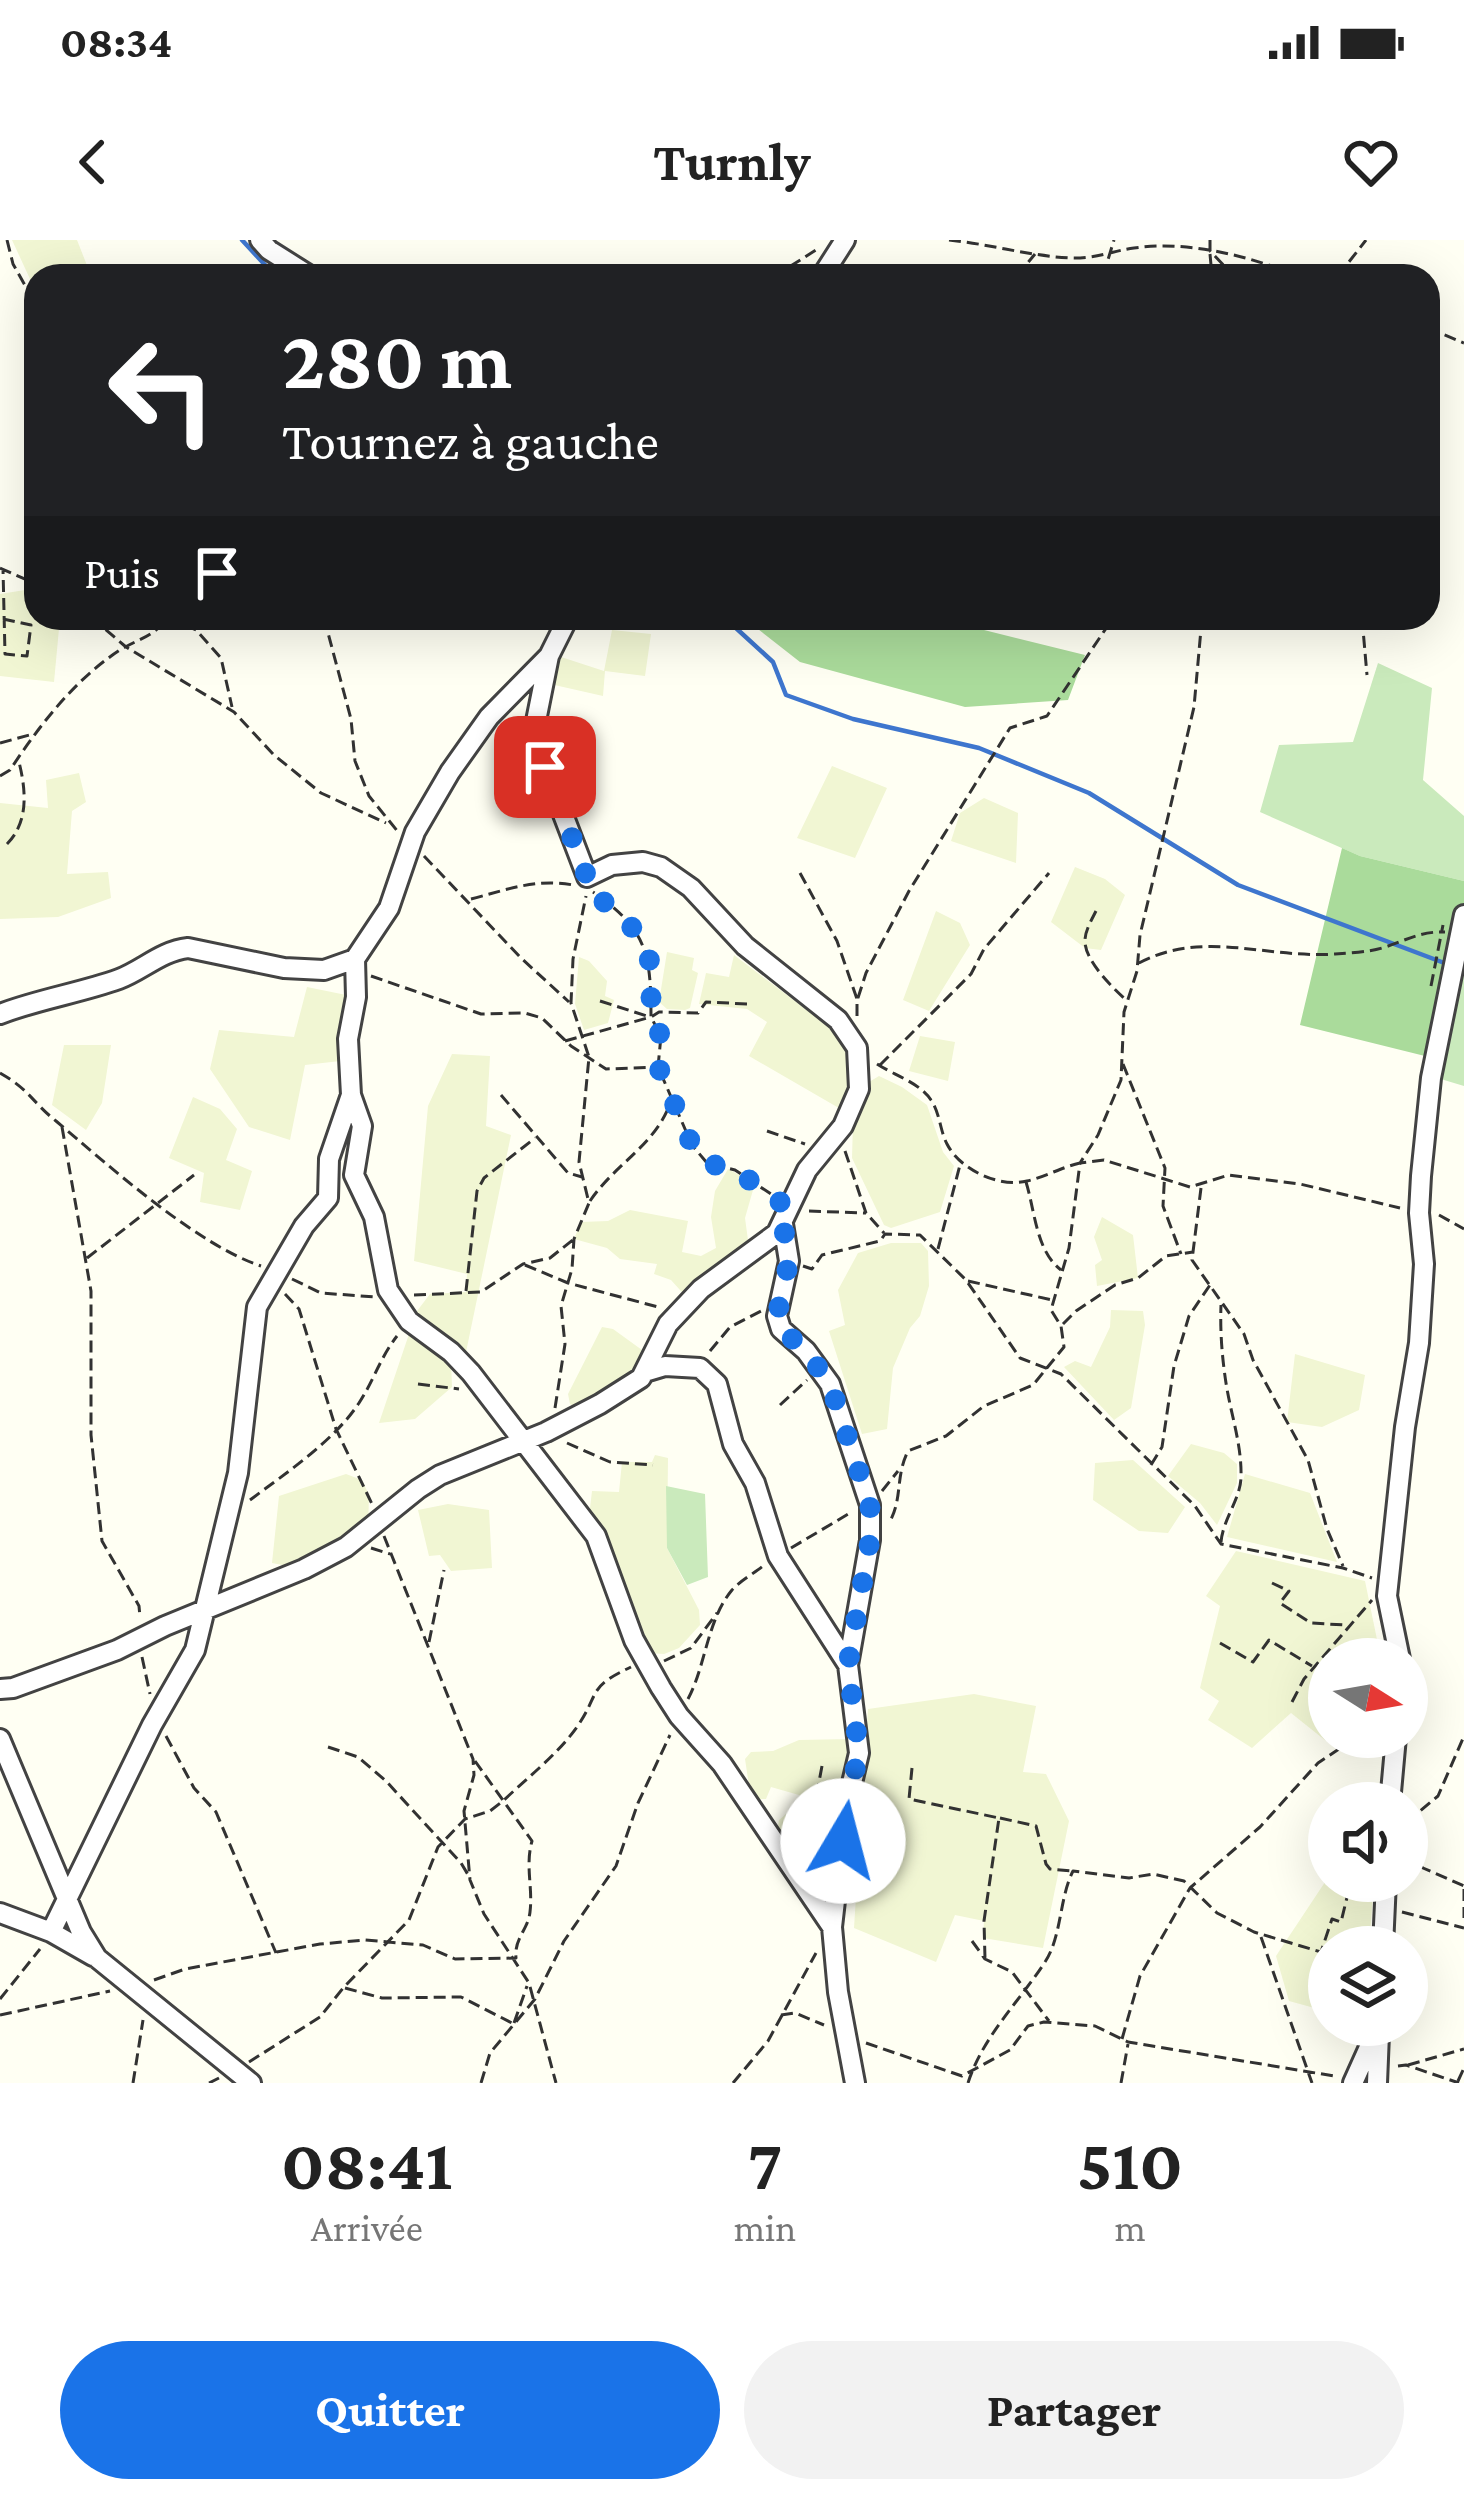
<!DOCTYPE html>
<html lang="fr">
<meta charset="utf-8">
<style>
body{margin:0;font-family:"Crimson Pro",serif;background:#f2f2f2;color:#222;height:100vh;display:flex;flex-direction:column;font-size:45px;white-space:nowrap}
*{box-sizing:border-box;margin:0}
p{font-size:39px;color:#767676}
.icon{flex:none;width:66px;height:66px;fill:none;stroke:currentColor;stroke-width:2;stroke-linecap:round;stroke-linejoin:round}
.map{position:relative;height:1843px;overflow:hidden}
.drawer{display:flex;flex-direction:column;background:#fff;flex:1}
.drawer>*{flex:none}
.hud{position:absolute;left:24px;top:24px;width:1416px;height:366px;border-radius:36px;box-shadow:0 12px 48px #0002;background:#202124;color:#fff;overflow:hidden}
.needle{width:78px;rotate:101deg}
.buttons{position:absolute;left:1308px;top:1398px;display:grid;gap:24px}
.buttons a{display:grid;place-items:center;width:120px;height:120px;border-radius:50%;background:#fff;box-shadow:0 12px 48px #0002;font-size:60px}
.pin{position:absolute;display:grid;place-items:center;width:102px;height:102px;color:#fff;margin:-51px;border-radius:24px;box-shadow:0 6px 18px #0006}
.me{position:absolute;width:132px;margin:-66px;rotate:8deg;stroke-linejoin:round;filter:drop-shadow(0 0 9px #0008)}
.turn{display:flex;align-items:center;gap:42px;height:252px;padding:0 60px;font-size:54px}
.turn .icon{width:156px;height:156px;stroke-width:2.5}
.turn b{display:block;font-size:84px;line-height:102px}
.then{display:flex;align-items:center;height:114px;padding:0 60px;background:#0003;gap:24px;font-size:45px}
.eta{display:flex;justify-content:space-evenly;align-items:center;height:204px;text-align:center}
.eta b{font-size:72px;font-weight:700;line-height:84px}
.cta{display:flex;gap:24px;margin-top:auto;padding:24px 60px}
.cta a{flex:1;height:138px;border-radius:72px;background:#1a73e8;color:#fff;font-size:48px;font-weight:700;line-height:138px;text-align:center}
.cta a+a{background:#f2f2f2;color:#222}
.status{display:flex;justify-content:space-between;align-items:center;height:84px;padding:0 60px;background:#fff;direction:ltr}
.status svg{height:33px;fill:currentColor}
header{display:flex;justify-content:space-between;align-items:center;height:156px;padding:0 60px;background:#fff;font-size:54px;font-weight:700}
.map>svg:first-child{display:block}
.farmland{fill:#f1f6d3}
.green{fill:#caeabc}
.forest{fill:#aadb9b}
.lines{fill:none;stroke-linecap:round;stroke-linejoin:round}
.stream{stroke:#3e76ce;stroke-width:4.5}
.minor-casing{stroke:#434343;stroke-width:24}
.path{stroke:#323232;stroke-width:3;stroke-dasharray:12 6;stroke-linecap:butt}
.minor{stroke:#fff;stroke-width:18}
.route{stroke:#1a73e8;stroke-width:21;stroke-dasharray:0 37.8}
</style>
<div class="status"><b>08:34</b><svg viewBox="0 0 49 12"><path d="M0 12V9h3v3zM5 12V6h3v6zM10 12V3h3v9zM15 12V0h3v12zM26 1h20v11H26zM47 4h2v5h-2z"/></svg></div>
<header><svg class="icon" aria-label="back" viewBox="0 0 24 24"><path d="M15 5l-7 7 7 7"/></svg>Turnly<svg class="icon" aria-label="heart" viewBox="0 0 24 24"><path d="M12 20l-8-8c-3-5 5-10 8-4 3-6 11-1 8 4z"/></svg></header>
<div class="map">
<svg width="1464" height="1843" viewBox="0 0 1464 1843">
<rect width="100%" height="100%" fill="#fffff3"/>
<path class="farmland" d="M12 0H77L90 33 36 36V52Z
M25 350 36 354V378H60L54 442 0 436V354Z
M612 390 651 394 645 436 605 431 603 456 550 444 558 416 604 431Z
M832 526 887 548 855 618 797 598Z
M79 533 86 562 72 571 67 634 108 632 111 658 58 677 0 679V563L48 568 46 540Z
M984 558 1018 573 1016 623 951 601 960 573Z
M1075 627 1105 639 1125 655 1101 710 1085 708 1051 682Z
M936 671 960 683 970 705 929 771 903 760Z
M667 712 694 718 692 730 698 733 690 768 685 770 667 769 659 762Z
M734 715 828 786 848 808 855 845 844 871 749 816 767 782 747 769 699 764 706 733 729 737Z
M579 717 589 721 607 741 605 756 614 760 608 783 584 790 575 764Z
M307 747 356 757 349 820 305 825 290 900 249 887 210 829 219 790 294 797Z
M920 796 955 802 948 841 909 831Z
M64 805H111L102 863 86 890 52 865Z
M452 814 490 816 486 886 511 895 465 1117 414 1075 430 1054 466 1052 467 1034 414 1021 428 866Z
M879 836 902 847 927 865 943 912 954 926 940 972 891 988 884 985 852 918 853 883 869 842Z
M193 857 220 869 237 889 226 920 252 931 240 970 200 962 204 933 169 918Z
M728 929 755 943 745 978 750 1015 689 1060 671 1040 654 1034 657 1024 620 1019 607 1008 574 999 581 982 608 981 630 970 688 981 682 1012 701 1016 716 1008 711 977 715 951Z
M1102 977 1133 995 1138 1038 1097 1046 1095 1025 1102 1020 1094 997Z
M891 1003H921L928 1011 929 1046 920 1076 910 1088 893 1128 887 1189 862 1194 829 1091 845 1085 838 1050 858 1013Z
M1111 1070 1143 1071 1145 1085 1131 1168 1114 1180 1064 1127 1075 1121 1091 1127 1110 1087Z
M602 1087 613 1089 642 1110 644 1125 581 1171 570 1164 568 1154Z
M409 1094 451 1121 452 1147 415 1179 379 1183Z
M1295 1114 1365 1135 1359 1170 1322 1187 1287 1182Z
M1191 1204 1224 1213 1237 1224V1243L1217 1285 1200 1263 1168 1236Z
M655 1215 668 1218 667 1308 699 1370 700 1385 679 1408 664 1414 649 1413 589 1277 592 1251 619 1252 622 1222H652Z
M1133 1220 1185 1267 1168 1293 1139 1291 1093 1260 1095 1223Z
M346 1234 362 1240 369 1255 368 1290 303 1329 272 1323 279 1256Z
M1245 1234 1310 1253 1337 1322 1227 1297Z
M448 1264 489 1270 492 1328 451 1331 440 1315 429 1316 418 1270Z
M1236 1311 1365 1341 1381 1419H1329V1497L1326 1501 1291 1473 1252 1508 1208 1480 1219 1461 1200 1448 1220 1366 1206 1356Z
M974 1454 1036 1466 1023 1532 1046 1534 1069 1581 1043 1708 983 1698 984 1681 955 1675 936 1722 854 1688 868 1469Z
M850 1499 854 1521 836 1631 791 1622 775 1604 779 1580 806 1557 771 1547 766 1559H751L745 1519 751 1512 773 1511 799 1500Z
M1329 1636V1641H1374L1369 1707H1329V1772L1289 1761 1276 1716Z"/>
<path class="green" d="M1378 423 1432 448 1423 540 1464 576V641L1360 616 1260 572 1279 505 1353 502Z
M1464 692V846L1434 837Z
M666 1246 705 1254 708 1337 687 1345 667 1308Z"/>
<path class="forest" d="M744 378H987L984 390 1085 415 1068 460 965 467 800 422Z
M1342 608 1360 616 1464 641V688L1437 819 1300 785Z"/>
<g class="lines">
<path class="stream" d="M242 0 266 26 282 36
M725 378 773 422 786 455 853 479 979 508 1089 553 1238 645 1447 724"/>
<g class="minor-casing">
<path id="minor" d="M260 0 269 10 310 36
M822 36 845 0
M0 774C39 759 80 753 119 739 143 730 161 711 188 708L284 728 324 730 355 719 389 668 415 592 450 532 489 477 549 416 568 378
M351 855 362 886 354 935 374 977 388 1050 409 1081 451 1112 471 1133 596 1296 634 1400 661 1448 679 1476 722 1524 832 1687
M783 984 789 1021 777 1076 781 1089 806 1111 830 1144 870 1265V1300L848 1425 859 1513 845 1573 832 1687 838 1752 855 1843
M645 1132 665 1126 700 1128 717 1144 733 1204 755 1243 778 1316 848 1425
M1400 1419 1387 1356 1405 1187 1419 1103 1424 1024 1419 973 1421 936 1431 838 1464 675
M0 1449 13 1448 117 1410 165 1386 304 1329 346 1307 418 1249 440 1235 546 1192 600 1164 641 1138 668 1084 701 1049 777 993 807 930 843 886 859 849 857 808 838 780 745 706 691 648 661 627 643 622 612 625 587 637 533 496 549 416
M0 1499 81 1692 97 1718 251 1843
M1390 1563 1396 1497
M0 1673 51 1692 93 1716
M51 1692 152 1485 195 1410 238 1233 257 1067 304 986 328 958 329 919 351 855 348 799 356 757 355 719
M1383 1707 1386 1641
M1353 1843 1379 1785
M1377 1843 1379 1794"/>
</g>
<path class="path" d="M7 0 13 24 36 65
M949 0C989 4 1030 16 1070 18 1097 19 1111 11 1134 8 1190 0 1250 17 1300 36
M1210 0V11L1234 36
M1210 14 1212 36
M775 36 819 8
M1017 36 1035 14
M1103 36 1114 0
M1338 36 1366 0
M1428 88 1464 103
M0 328 36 344
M92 378 126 407 234 472 274 515 321 553 386 583
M169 378 196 390
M201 378 197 391 221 418 232 467
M324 378 351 479 355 521 369 556 399 593
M1202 378 1194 467 1140 695 1137 731 1124 772 1121 840 1098 895 1080 923 1104 920 1190 947 1229 935 1300 944 1400 968
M1362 378 1367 435
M3 379 31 385 27 416 5 414 3 329
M508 387 512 378
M0 503 33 494
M0 536 10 530C39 486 75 439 120 410 138 399 155 396 167 378
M7 604C29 582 26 550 19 522
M424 616 521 718 569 762
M800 633 837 701 857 759
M471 659C506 650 536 638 573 645
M1096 671C1092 679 1085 691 1085 700 1084 720 1112 747 1126 760
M1139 723C1204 689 1266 719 1335 714 1350 713 1368 712 1382 708 1405 701 1420 691 1445 692
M371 736 481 774 525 773 542 778 571 806 606 829 658 827
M1431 746 1443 685
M600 761 650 777
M747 764 706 762 698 773 659 772 651 777 661 796 658 827 692 905 707 923 735 930 774 956
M857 776V761L866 733 909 651 1010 488 1047 476 1113 378
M565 801 651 777C651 714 647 689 593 652
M877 824C894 835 920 843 931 860 940 873 940 891 947 904 960 930 1000 948 1027 941 1045 937 1062 927 1080 923L1069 1008 1051 1070 1061 1086 1064 1107 1033 1145 984 1166 946 1196 908 1211C895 1237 903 1259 889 1283
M1123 824 1165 928 1163 966 1181 1014
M880 825 971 734 984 709 1049 633
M0 833C30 850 32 862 56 881 109 926 197 1005 261 1026
M501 855 568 933 582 937
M62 887 91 1051V1195L102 1301 139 1366 140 1377
M767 891 805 904
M845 911 866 973 884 993
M1026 942C1035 971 1036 1011 1061 1030
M1201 948 1192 1020 1244 1094 1253 1120 1308 1220 1327 1289 1343 1326
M590 961C615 924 654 906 670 864
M809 971 866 973
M1439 975 1464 989
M938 1009 960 925
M87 1018 194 935
M525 1025 568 1043 658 1067
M803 1026 812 1029 822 1015 880 1001 885 994 920 995 966 1040 1020 1118 1061 1134 1195 1266 1221 1304 1343 1328 1372 1338
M292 1039 321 1053 375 1057
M968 1041 1052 1060
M466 1051 477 951 484 938 535 898
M285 1054 299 1069 336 1189 372 1264
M414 1055 481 1052 523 1024 550 1018 574 999
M1063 1084 1076 1071 1115 1045 1138 1038 1166 1016 1193 1012
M710 1111 730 1087 763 1070
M418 1144 459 1149
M780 1165 807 1140
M555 1168 565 1104 561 1066 572 1029 574 999 589 963 579 922 589 817 571 763 573 719 586 656
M567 1203 610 1222 653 1225
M1151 1225 1162 1207 1174 1126 1189 1076 1210 1045
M882 1251 898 1231
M250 1260C286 1233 334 1201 359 1163 374 1140 380 1118 397 1096
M384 1296 473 1519 474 1535 464 1571 470 1640 484 1674 529 1743 556 1843
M1221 1302C1223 1279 1240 1260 1241 1238 1242 1205 1231 1175 1226 1143 1222 1117 1220 1091 1221 1065
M371 1308 390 1314
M791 1308 850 1273
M1272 1343 1289 1351 1280 1363 1311 1383 1345 1385
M429 1402 444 1330
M1220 1403 1253 1422 1269 1400 1312 1426
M142 1417 150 1454
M664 1421 691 1408 717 1373
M688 1459C706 1425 707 1380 732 1350 740 1341 753 1334 763 1326
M1292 1462 1304 1439 1372 1360
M166 1496 194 1548 216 1572 276 1713
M328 1507 358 1517 386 1541 461 1623 470 1638
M822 1526 816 1558 827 1561
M912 1528 909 1559 999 1578 984 1681 985 1719
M1000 1578 1036 1586 1046 1624 1050 1629 1072 1631
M1407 1582 1438 1556 1464 1496
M789 1592 812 1601 824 1597
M1407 1613 1423 1628 1464 1646
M1464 1649V1678
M1402 1672 1464 1688
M1261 1697 1312 1843
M972 1701 985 1719 1012 1732 1049 1781
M154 1740 185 1729 320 1704 365 1700 423 1705 455 1719 516 1718C514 1698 528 1690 530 1672 533 1647 525 1626 532 1601L475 1521
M345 1748 382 1758 461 1757 514 1784
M0 1759 40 1709
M0 1775 110 1751
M781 1775 795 1773 824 1785
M514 1783 527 1746
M1122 1799 1140 1736 1190 1648 1260 1587 1318 1523 1357 1497
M866 1803 962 1836 1010 1810 1028 1786 1044 1782 1095 1786 1128 1802 1334 1836
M249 1822 320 1777 344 1747 409 1680 438 1607 465 1579 490 1571 503 1561C527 1538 557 1515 577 1487 601 1452 586 1448 631 1427
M1408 1825 1464 1809
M1398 1826 1406 1825 1459 1843
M1458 1841 1464 1828
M133 1843 143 1780
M209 1843 219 1838
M481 1843 490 1813 535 1759 564 1701 616 1626 638 1563 670 1495
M733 1843 768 1801 816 1713
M968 1843C983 1796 1019 1762 1045 1722 1062 1696 1059 1659 1073 1631L1129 1638 1153 1634 1184 1641 1217 1673 1254 1692 1321 1712 1332 1679 1341 1682 1351 1641
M1121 1843 1128 1804"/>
<use href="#minor" class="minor"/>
</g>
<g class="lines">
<path class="route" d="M545 527 587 637 586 647 626 680 645 704 651 726V777L661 796 658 826 692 905 707 923 735 930 790 969 783 984 789 1021 777 1076 781 1089 806 1111 830 1144 870 1265V1300L848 1425 859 1513 845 1573 843 1601"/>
</g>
</svg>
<div class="buttons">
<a><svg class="needle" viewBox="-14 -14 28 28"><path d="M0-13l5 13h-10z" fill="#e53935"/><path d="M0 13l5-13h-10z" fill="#767676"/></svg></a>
<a><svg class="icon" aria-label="sound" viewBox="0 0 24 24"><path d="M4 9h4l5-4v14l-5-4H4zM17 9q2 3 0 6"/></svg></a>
<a><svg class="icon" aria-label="layers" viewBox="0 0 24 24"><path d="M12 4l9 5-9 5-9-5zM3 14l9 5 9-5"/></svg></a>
</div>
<div class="pin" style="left:545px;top:527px;background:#d93025"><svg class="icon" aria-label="arrive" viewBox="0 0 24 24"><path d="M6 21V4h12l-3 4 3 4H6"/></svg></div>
<svg class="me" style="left:843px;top:1601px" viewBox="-20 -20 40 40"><circle r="19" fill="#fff"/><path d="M0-13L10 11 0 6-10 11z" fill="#1a73e8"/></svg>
<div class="hud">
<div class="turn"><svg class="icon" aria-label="left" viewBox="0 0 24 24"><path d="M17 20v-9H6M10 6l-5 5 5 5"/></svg><div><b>280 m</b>Tournez à gauche</div></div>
<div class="then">Puis<svg class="icon" aria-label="arrive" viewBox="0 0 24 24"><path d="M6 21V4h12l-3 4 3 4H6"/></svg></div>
</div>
</div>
<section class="drawer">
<div class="eta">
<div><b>08:41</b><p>Arrivée</p></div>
<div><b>7</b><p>min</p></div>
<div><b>510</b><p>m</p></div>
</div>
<div class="cta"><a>Quitter</a><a>Partager</a></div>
</section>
